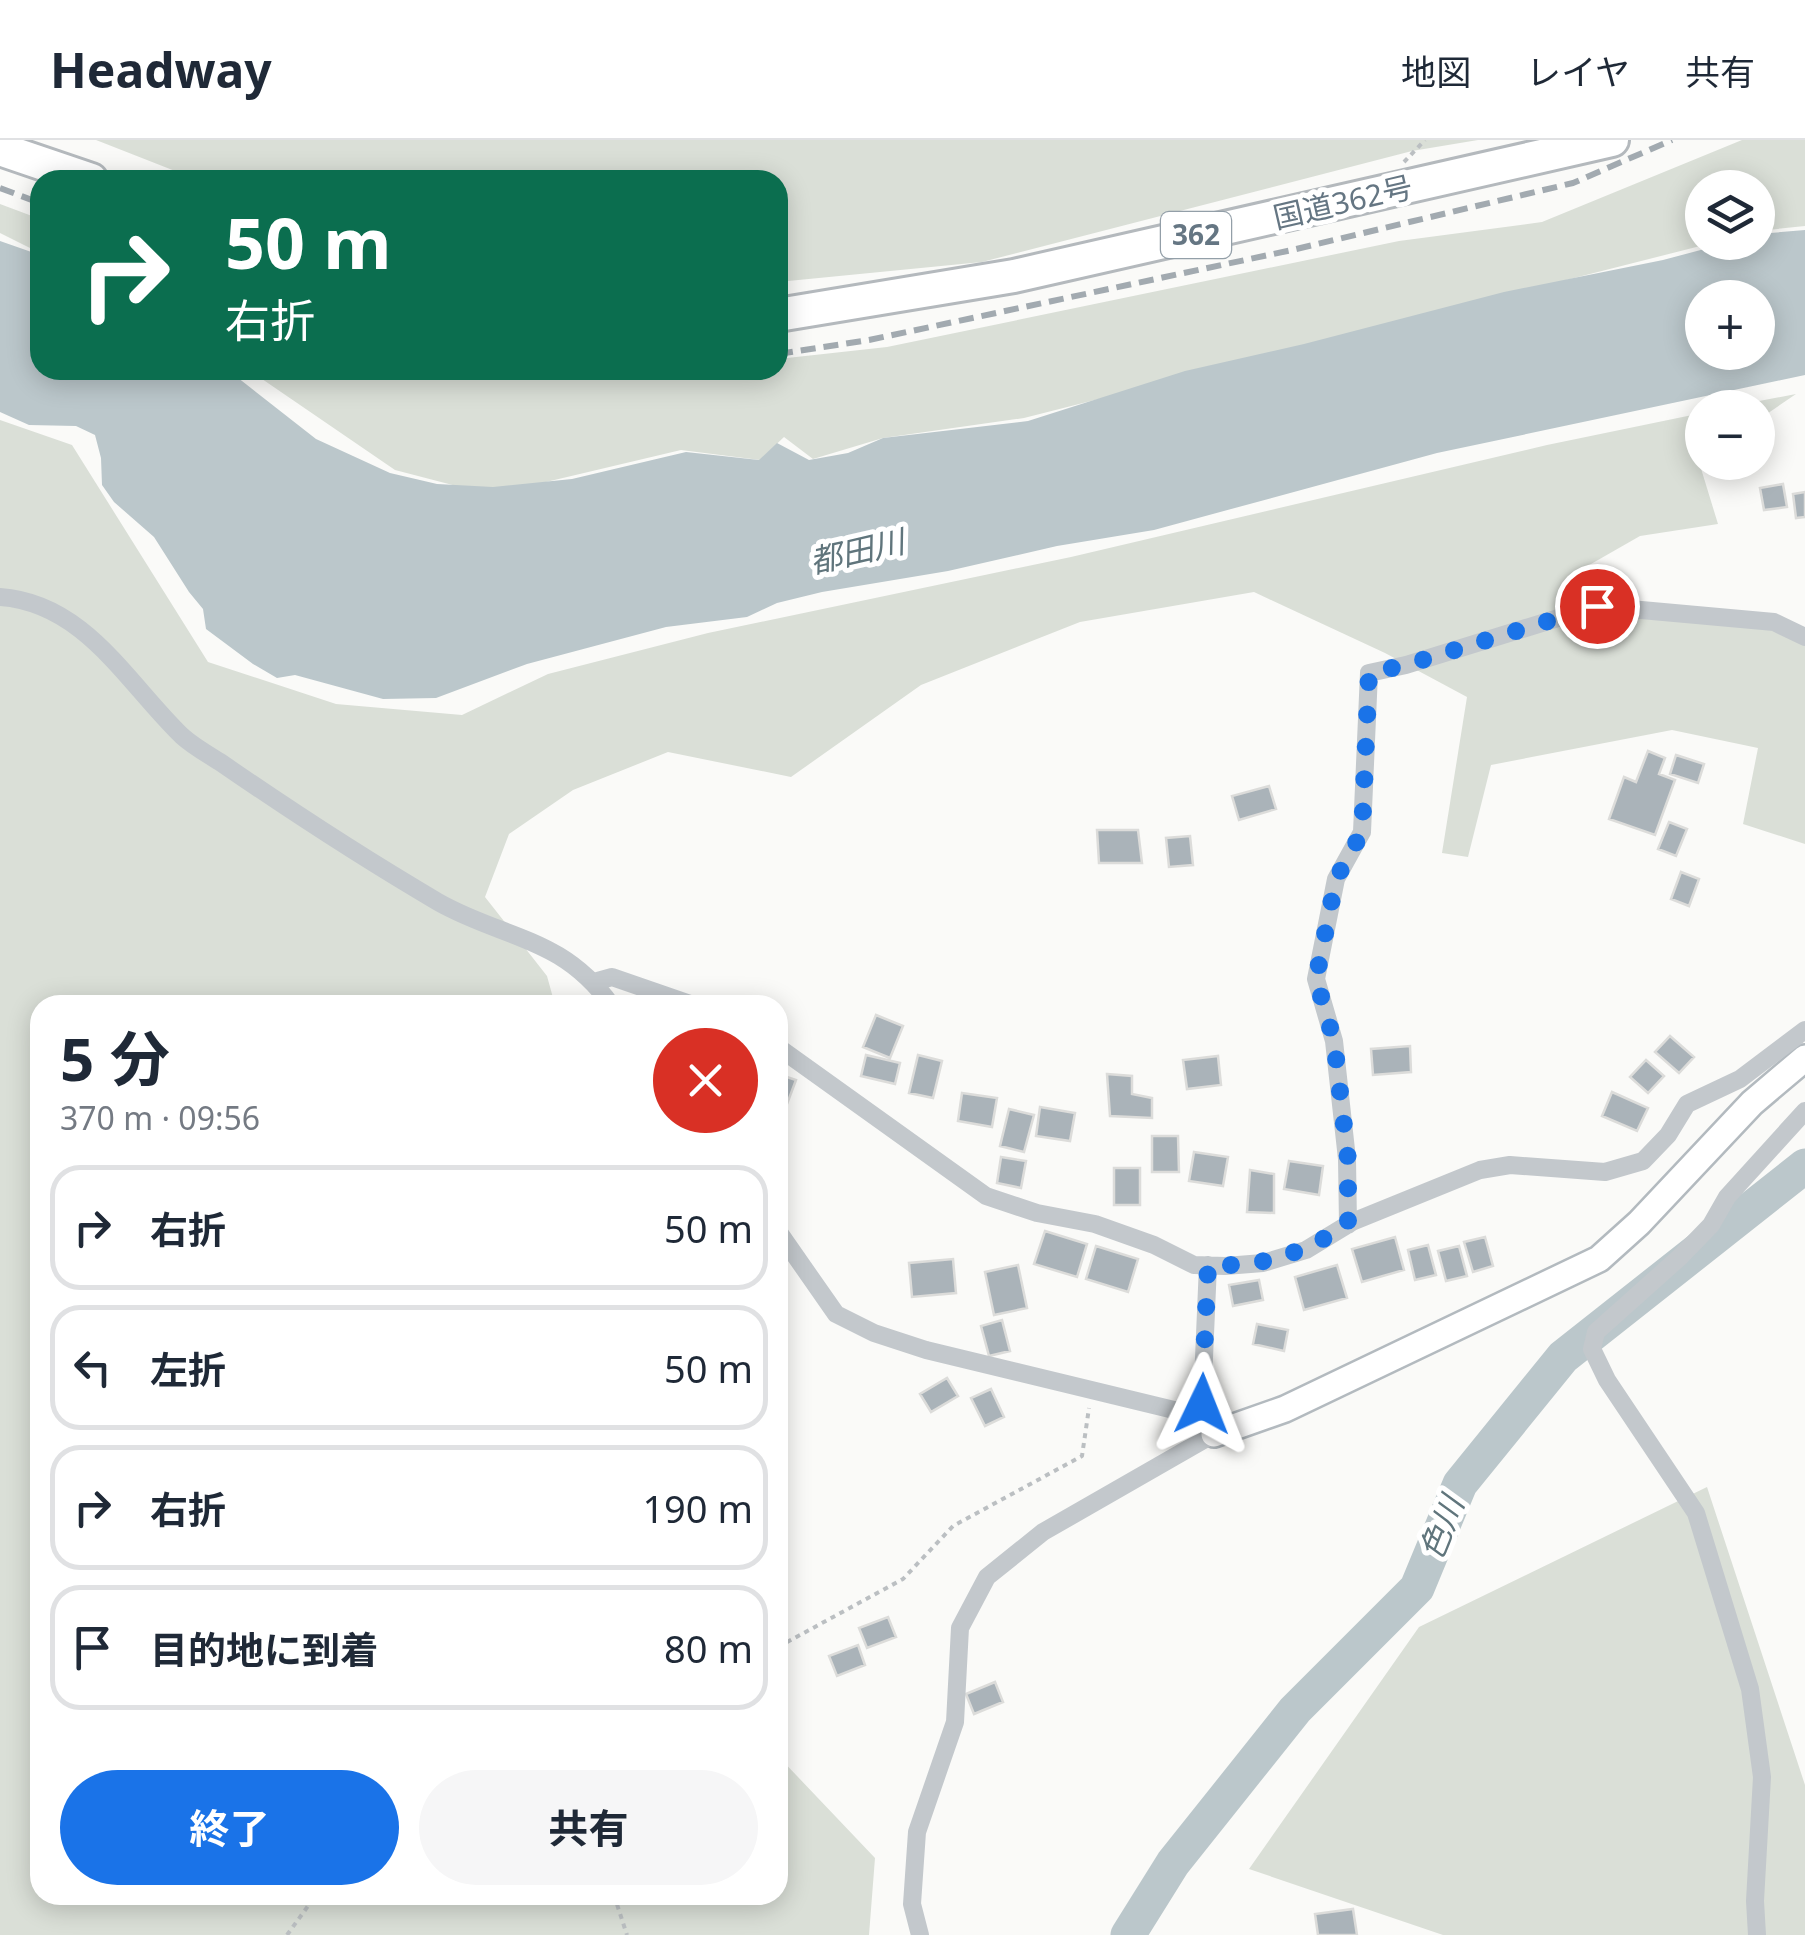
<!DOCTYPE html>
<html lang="ja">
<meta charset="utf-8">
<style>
body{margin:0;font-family:"Noto Sans","Noto Sans JP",sans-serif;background:#f6f6f7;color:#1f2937;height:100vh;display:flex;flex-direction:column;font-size:38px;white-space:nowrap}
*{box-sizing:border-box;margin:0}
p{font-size:32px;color:#747a83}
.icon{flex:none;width:55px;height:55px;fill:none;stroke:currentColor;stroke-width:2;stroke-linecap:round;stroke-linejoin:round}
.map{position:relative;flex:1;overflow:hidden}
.sheet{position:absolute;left:30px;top:855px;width:758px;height:910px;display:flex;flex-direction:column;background:#fff;border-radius:30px;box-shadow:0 5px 25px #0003}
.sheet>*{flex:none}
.hud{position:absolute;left:30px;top:30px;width:758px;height:210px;border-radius:30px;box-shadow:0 5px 25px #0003;background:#0b6e4f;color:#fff;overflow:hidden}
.controls{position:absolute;left:1685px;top:30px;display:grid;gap:20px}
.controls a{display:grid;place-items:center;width:90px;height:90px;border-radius:50%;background:#fff;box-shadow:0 5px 25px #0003;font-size:50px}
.pin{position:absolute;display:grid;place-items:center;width:85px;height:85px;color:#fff;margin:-42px;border:5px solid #fff;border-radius:50%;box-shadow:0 2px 10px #0007}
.me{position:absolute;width:110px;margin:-55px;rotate:2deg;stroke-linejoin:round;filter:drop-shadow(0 0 8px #0008)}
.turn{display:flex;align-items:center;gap:35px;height:210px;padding:0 30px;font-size:45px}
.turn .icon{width:130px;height:130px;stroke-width:2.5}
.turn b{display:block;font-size:70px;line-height:85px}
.round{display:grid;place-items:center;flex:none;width:105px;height:105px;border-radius:52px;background:#f6f6f7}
.summary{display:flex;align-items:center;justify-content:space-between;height:170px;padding:0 30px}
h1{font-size:60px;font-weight:700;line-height:75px}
.button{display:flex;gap:20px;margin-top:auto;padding:20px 30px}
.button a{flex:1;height:115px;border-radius:60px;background:#1a73e8;color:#fff;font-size:40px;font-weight:700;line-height:115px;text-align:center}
.button a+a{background:#f6f6f7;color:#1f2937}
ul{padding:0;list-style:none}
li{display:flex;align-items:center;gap:30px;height:125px;margin:0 20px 15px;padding:0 10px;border:5px solid #e0e1e3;border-radius:30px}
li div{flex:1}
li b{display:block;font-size:38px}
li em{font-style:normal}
header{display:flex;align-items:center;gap:60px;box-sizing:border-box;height:140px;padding:0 50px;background:#fff;border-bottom:2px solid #e0e1e3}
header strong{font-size:48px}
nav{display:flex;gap:55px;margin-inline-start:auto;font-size:35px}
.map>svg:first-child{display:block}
.green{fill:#dadfd7}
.water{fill:#bbc7cb;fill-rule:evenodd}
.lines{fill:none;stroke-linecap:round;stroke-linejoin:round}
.river{stroke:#bbc7cb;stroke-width:35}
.building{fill:#aab3b9;stroke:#dcdcda;stroke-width:2.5}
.secondary-casing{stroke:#b3babf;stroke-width:30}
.highway-casing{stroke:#b4b9bd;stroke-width:38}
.path{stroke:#bbbfc2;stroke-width:4;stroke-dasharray:5 5;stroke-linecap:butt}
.street{stroke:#c3c8cc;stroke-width:18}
.secondary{stroke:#fff;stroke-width:25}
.highway{stroke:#fff;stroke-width:32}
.rail{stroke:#a2aab0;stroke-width:6;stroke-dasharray:15 8;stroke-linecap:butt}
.route{stroke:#1a73e8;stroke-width:18;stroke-dasharray:0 32.4}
.labels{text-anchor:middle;stroke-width:10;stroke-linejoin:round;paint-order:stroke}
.shield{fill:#fff;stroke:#939fa8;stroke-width:2.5}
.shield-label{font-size:28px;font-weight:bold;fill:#657683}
.street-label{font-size:30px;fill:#657683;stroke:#fff}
.water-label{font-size:32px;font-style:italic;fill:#60757c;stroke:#fff}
</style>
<header>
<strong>Headway</strong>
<nav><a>地図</a><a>レイヤ</a><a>共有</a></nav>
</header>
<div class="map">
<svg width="1805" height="1795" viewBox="0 0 1805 1795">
<rect width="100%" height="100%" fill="#fafaf8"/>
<path class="green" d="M96 0H1478L1412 11 982 122 778 142V40H198Z
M1742 0H1805V86L1758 91V48H1702V102L1712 103 1024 278 883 298 813 319 784 297 760 320 681 310 491 355 395 330 249 230H778V219L887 207 1399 101 1542 82Z
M0 64 40 79V113L0 93Z
M1796 254 1758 280V268L1728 267Z
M1702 273V319L1699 322 1718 384 1640 396 1584 428 1608 467 1782 486 1805 497V704L1743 684 1758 608 1672 590 1491 625 1468 717 1442 713 1467 557 1385 513 1254 452 1080 482 921 545 791 637 668 612 573 650 509 694 485 757 547 836 555 865H40V1755H778V1616L875 1718 869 1795H0V280L72 305 208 522 336 564 462 575 548 534 708 493 1071 417 1547 305Z
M1707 1347 1805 1645V1795H1443L1249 1729 1419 1487Z"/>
<path class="water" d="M1805 90V235L1437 313 1154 390 1057 406 948 431 822 452 777 463 747 477 666 487 527 524 436 558 383 559 295 535 277 538 253 524 206 489 203 469 189 452 154 397 114 362 102 345 101 318 95 295 76 286 29 285 0 272V101L40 115V230H228L316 299 390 333 437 344 493 347 572 339 686 312 759 320 777 303 809 320 848 313 883 298 1028 281 1185 231 1304 204 1504 152 1663 120 1727 103 1758 102V94ZM1702 158H1758V212H1702Z"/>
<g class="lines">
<path class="river" d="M1128 1795 1173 1723 1295 1570 1417 1448 1460 1344 1563 1217 1805 1026"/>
</g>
<path class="building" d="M1783 344 1787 367 1764 370 1760 348Z
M1805 352V377L1796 378 1793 354Z
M1648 611 1665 618 1659 634 1675 640 1655 695 1609 679 1624 637 1636 642Z
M1676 615 1704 624 1698 643 1670 634Z
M1269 646 1276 669 1239 680 1232 656Z
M1669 682 1687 689 1676 716 1658 709Z
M1097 690H1138L1142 723H1099Z
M1190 696 1193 725 1169 727 1166 698Z
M1681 732 1699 739 1689 766 1671 759Z
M876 875 903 886 890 918 863 907Z
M1670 896 1694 917 1679 933 1655 912Z
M1410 906 1411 932 1373 935 1371 909Z
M866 915 900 923 895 944 861 936Z
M918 915 942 921 933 958 909 953Z
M1218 916 1221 945 1187 949 1183 920Z
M1646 920 1664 936 1648 953 1630 937Z
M778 934 796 940 784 972 778 970Z
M1107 934 1132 936V954L1152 958V978L1110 976Z
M1612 952 1648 968 1637 991 1602 976Z
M962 953 997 958 992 987 958 981Z
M1040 967 1075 973 1070 1001 1036 996Z
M1009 969 1034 975 1024 1012 1000 1006Z
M1152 996H1178L1179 1032H1152Z
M1194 1012 1228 1017 1223 1046 1189 1041Z
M1001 1017 1026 1021 1021 1048 997 1043Z
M1289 1021 1323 1026 1319 1055 1284 1049Z
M1114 1028H1140V1065H1114Z
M1250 1030 1274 1034V1073L1247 1072Z
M1045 1091 1087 1104 1077 1137 1034 1124Z
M1395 1097 1404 1130 1362 1142 1352 1109Z
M1485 1097 1493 1126 1473 1132 1464 1102Z
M1428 1105 1436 1135 1415 1140 1408 1110Z
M1096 1106 1138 1119 1128 1152 1086 1139Z
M1459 1106 1467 1136 1446 1141 1438 1111Z
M953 1119 956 1153 912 1157 909 1123Z
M1018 1125 1027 1168 994 1175 985 1132Z
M1337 1125 1347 1158 1304 1170 1295 1137Z
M1259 1140 1263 1160 1233 1166 1229 1145Z
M1002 1180 1010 1211 989 1216 981 1186Z
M1257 1184 1288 1190 1284 1211 1253 1204Z
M947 1238 958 1256 931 1272 920 1254Z
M991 1249 1004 1277 985 1286 971 1258Z
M888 1477 896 1497 867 1508 859 1488Z
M858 1505 865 1525 837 1536 829 1516Z
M995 1542 1003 1562 974 1574 966 1554Z
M1353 1769 1357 1795H1318L1315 1774Z"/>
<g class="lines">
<g class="secondary-casing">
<path id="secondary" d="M1214 1294 1285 1269 1599 1119 1639 1083 1752 963 1805 918"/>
</g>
<g class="highway-casing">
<path id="highway" d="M0 9 91 40
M778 175 1014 136 1612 0"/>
</g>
<path class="path" d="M1404 22 1425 0
M778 1507 903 1439 953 1386 1082 1316 1089 1268
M614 1755 627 1795
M287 1795 316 1755"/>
<path class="street" d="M0 457C85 463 127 543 182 596 193 606 207 614 220 622 291 671 363 718 438 762 503 799 562 796 611 865
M594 842 612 837 693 865
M778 907 986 1056 1037 1073 1095 1084 1154 1105 1194 1125 1225 1126 1263 1123 1306 1110 1352 1082 1480 1030 1510 1025 1605 1032 1643 1021 1668 995 1687 964 1740 939 1805 890
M1348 1085 1347 1019 1334 901 1316 839 1336 739 1362 692 1369 533 1406 525 1597 466 1774 482 1805 497
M778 1091 836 1174 874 1193 926 1210 1207 1278 1214 1294 1043 1392 987 1437 960 1488 955 1582 917 1692 912 1764 920 1795
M1207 1278 1202 1264 1208 1125
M1757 1795 1755 1761 1762 1637 1750 1549 1696 1373 1607 1240 1592 1209 1596 1192 1680 1117 1711 1085 1727 1057 1805 971"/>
<use href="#secondary" class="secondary"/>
<use href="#highway" class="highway"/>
<path class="rail" d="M0 48 40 63
M778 214 869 200 1292 110 1573 43 1672 0"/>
</g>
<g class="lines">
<path class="route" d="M1202 1264 1208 1125C1265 1127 1299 1114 1348 1085V1019L1334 901 1316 839 1336 739 1362 692 1369 533 1406 525 1597 466"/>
</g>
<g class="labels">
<rect class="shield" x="1161" y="72" width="70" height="46" rx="8"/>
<g class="shield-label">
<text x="1196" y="105">362</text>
</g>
<g class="street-label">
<text transform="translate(1343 63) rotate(-13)" y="10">国道362号</text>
</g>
<g class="water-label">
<text transform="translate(857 412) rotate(-13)" y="11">都田川</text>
<text transform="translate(1442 1388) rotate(-68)" y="11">色川</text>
</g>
</g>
</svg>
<div class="controls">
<a><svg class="icon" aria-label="layers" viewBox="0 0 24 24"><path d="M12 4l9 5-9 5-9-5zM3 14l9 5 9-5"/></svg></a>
<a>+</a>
<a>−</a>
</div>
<div class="pin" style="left:1597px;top:466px;background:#d93025"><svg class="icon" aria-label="arrive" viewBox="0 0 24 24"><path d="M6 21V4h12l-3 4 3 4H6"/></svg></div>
<svg class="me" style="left:1202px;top:1264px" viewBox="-20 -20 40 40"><path d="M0-17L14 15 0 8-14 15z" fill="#1a73e8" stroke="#fff" stroke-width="4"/></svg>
<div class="hud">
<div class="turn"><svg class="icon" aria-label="right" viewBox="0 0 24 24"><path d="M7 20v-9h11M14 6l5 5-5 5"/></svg><div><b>50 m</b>右折</div></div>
</div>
<section class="sheet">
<div class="summary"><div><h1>5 分</h1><p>370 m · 09:56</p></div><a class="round" style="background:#d93025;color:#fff"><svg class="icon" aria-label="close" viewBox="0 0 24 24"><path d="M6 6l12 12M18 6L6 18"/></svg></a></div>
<ul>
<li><svg class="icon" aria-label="right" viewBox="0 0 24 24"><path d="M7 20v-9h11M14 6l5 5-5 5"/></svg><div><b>右折</b></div><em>50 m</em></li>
<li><svg class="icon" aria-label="left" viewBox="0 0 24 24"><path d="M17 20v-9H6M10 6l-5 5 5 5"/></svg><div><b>左折</b></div><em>50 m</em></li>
<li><svg class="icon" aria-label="right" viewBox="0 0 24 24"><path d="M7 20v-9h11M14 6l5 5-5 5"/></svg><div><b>右折</b></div><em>190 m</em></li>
<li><svg class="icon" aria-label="arrive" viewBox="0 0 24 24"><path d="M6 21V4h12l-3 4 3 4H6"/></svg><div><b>目的地に到着</b></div><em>80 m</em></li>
</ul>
<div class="button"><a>終了</a><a>共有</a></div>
</section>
</div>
